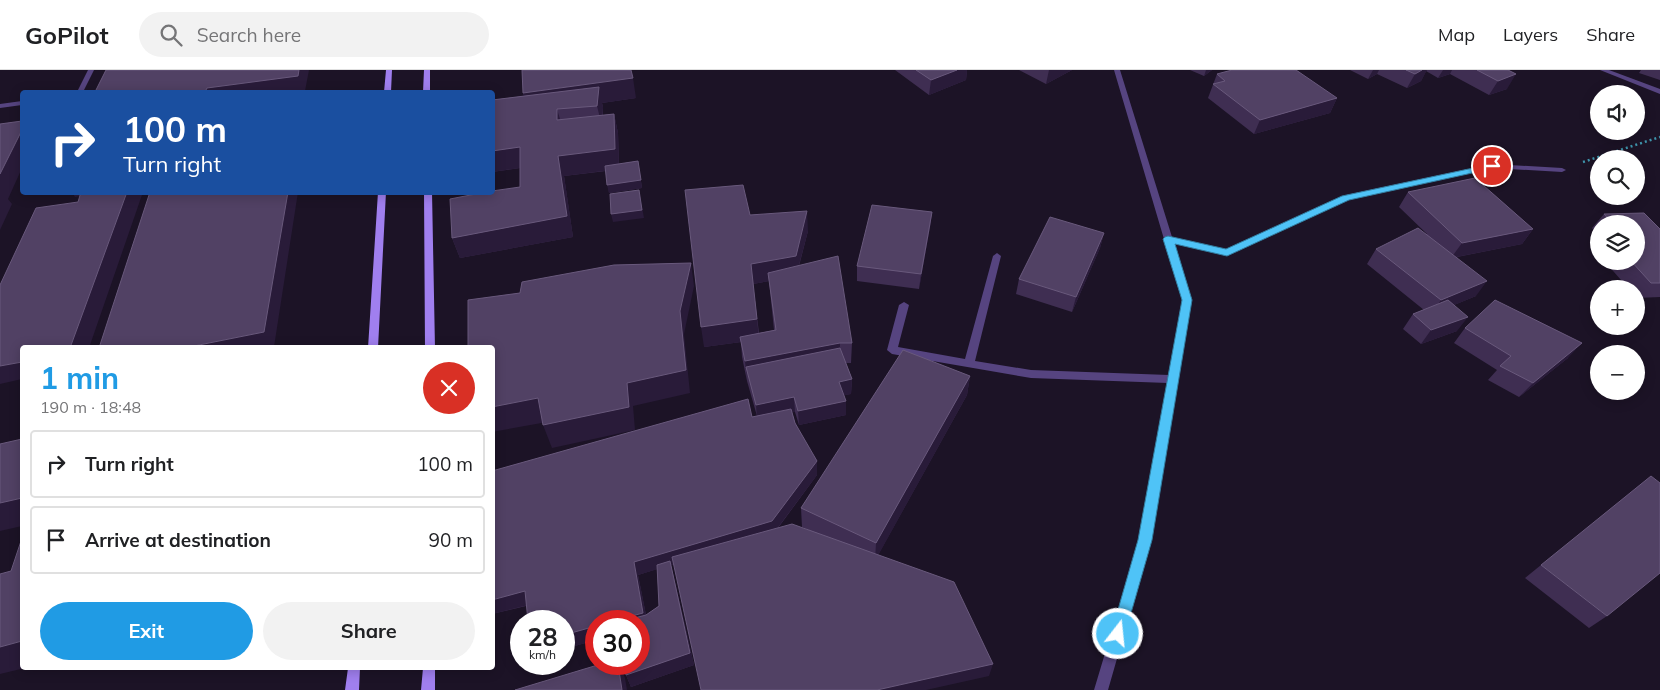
<!DOCTYPE html>
<meta charset="utf-8">
<style>
body{margin:0;font-family:Mulish,sans-serif;background:#f2f2f2;color:#202124;height:100vh;display:flex;flex-direction:column;font-size:19px;white-space:nowrap}
*{box-sizing:border-box;margin:0}
p{font-size:16px;color:#757577}
.icon{flex:none;width:28px;height:28px;fill:none;stroke:currentColor;stroke-width:2;stroke-linecap:round;stroke-linejoin:round}
.map{position:relative;flex:1;overflow:hidden}
.details{position:absolute;left:20px;top:275px;width:475px;height:325px;display:flex;flex-direction:column;background:#fff;border-radius:5px;box-shadow:0 2px 12px #0003}
.details>*{flex:none}
.top-card{position:absolute;left:20px;top:20px;width:475px;height:105px;border-radius:5px;box-shadow:0 2px 12px #0003;background:#1a4fa0;color:#fff;overflow:hidden}
.fabs{position:absolute;left:1590px;top:15px;display:grid;gap:10px}
.fabs a{display:grid;place-items:center;width:55px;height:55px;border-radius:50%;background:#fff;box-shadow:0 2px 12px #0003;font-size:25px}
.speed{position:absolute;left:510px;top:540px;display:flex;gap:10px;font-size:25px;font-weight:700;text-align:center}
.speed>*{display:grid;place-content:center;width:65px;height:65px;border-radius:50%;background:#fff;box-shadow:0 2px 12px #0003;line-height:1}
.speed small{font-size:12px;font-weight:400}
.speed .limit{border:8px solid #d22;background:#fff;color:#111}
.pin{position:absolute;display:grid;place-items:center;width:42px;height:42px;color:#fff;margin:-21px;border:2px solid #fff;border-radius:50%;box-shadow:0 1px 5px #0007}
.me{position:absolute;width:55px;margin:-28px;rotate:16deg;stroke-linejoin:round;filter:drop-shadow(0 0 4px #0008)}
.turn{display:flex;align-items:center;gap:18px;height:105px;padding:0 20px;font-size:22px}
.turn .icon{width:65px;height:65px;stroke-width:2.5}
.turn b{display:block;font-size:35px;line-height:42px}
.round{display:grid;place-items:center;flex:none;width:52px;height:52px;border-radius:26px;background:#f2f2f2}
.summary{display:flex;align-items:center;justify-content:space-between;height:85px;padding:0 20px}
h1{font-size:30px;font-weight:700;line-height:38px;color:#209be4}
.cta{display:flex;gap:10px;margin-top:auto;padding:10px 20px}
.cta a{flex:1;height:58px;border-radius:30px;background:#209be4;color:#fff;font-size:20px;font-weight:700;line-height:58px;text-align:center}
.cta a+a{background:#f2f2f2;color:#202124}
ul{padding:0;list-style:none}
li{display:flex;align-items:center;gap:15px;height:68px;margin:0 10px 8px;padding:0 10px;border:2px solid #e0e0e0;border-radius:5px}
li div{flex:1}
li b{display:block;font-size:19px}
li em{font-style:normal}
header{display:flex;align-items:center;gap:30px;box-sizing:border-box;height:70px;padding:0 25px;background:#fff;border-bottom:1px solid #e0e0e0}
header strong{font-size:24px}
nav{display:flex;gap:28px;margin-inline-start:auto;font-size:18px}
.search{width:350px;height:45px;background:#f2f2f2;display:flex;align-items:center;gap:12px;box-sizing:border-box;padding:0 18px;border-radius:28px;color:#757577;font-size:19px}
.map>svg:first-child{display:block}
.lines{fill:none;stroke-linecap:round;stroke-linejoin:round}
.path{stroke:#3f95ac;stroke-width:2.5;stroke-dasharray:2 3;stroke-linecap:butt}
.minor{fill:#564480;fill-rule:evenodd}
.secondary{fill:#a07fef;fill-rule:evenodd}
.wall{fill:#3f2e52;fill-rule:evenodd}
.shaded-wall{fill:#291b39}
.building{fill:#514164;stroke:#69597c}
.route{fill:#4fc3f7;stroke:#337fa1}
</style>
<header>
<strong>GoPilot</strong>
<div class="search"><svg class="icon" aria-label="search" viewBox="0 0 24 24"><circle cx="10" cy="10" r="6"/><path d="M15 15l6 6"/></svg>Search here</div>
<nav><a>Map</a><a>Layers</a><a>Share</a></nav>
</header>
<div class="map">
<svg width="1660" height="620" viewBox="0 0 1660 620">
<rect width="100%" height="100%" fill="#1c1326"/>
<g class="lines">
<path class="path" d="M1583 92 1660 67"/>
<path class="minor" d="M88 0H94L83 22H77Z
M1114 0H1120L1172 167 1226 180 1346 125 1492 94 1562 98 1566 100 1562 102 1492 98 1348 130 1227 186 1174 173 1192 230 1151 470 1108 620H1094L1139 470 1168 313 1031 308 892 284 887 280 899 235 904 232 909 235 898 277 965 289 993 186 997 183 1001 186 975 291 1031 300 1169 305 1182 230Z
M1600 0H1609L1660 19V24Z
M22 31V35L0 38V34Z"/>
<path class="secondary" d="M386 0H392L391 22H384Z
M424 0H430V22H423Z
M378 122H386L378 278H368Z
M424 122H432L435 278H425Z
M348 598H360L359 620H345Z
M423 598H435V620H421Z"/>
</g>
<path class="wall" d="M895 0H967L966 10 929 25Z
M1019 0H1072L1046 14Z
M1190 0H1212L1204 6Z
M1350 0H1508L1507 19 1489 25 1450 4 1438 8 1426 1 1421 11 1407 18 1377 4 1368 9Z
M1641 0H1660V10L1639 3Z
M1217 4 1337 28 1330 43 1254 64 1208 28Z
M523 23 636 28 602 33 603 37V45L614 44 618 63 619 94 638 91 642 118 609 123 606 101 564 106 573 167 460 188 452 168 520 117V98L492 102V30L524 26Z
M1408 122 1533 159 1522 174 1457 187 1476 226 1454 235 1457 261 1421 274 1403 259 1413 244 1424 240 1367 194 1376 179 1427 164 1399 137Z
M932 142 930 157 919 219 857 211V196Z
M1604 144 1660 159V227L1637 228 1636 227V219H1629L1606 193 1608 191H1636V154H1599V166L1592 158Z
M750 145 808 161 799 196 852 273 851 293H846L852 309 851 324 844 325 846 331V345L799 355 795 342H792L795 353 817 405 778 458 809 460 802 457 801 438 970 306 967 325 878 485 989 606 674 494 671 495 694 595 631 617 626 605 639 551H596V570L564 579V551L526 536 492 544 752 347 757 346 747 311 742 287 741 272 704 277ZM769 211 774 260 759 263 753 214ZM657 499 659 536 646 545 638 505Z
M1104 163 1100 178 1072 242 1016 224 1019 209Z
M1465 258 1568 288 1519 327 1488 310 1497 300 1454 273Z
M1541 495 1607 546 1589 558 1525 508Z"/>
<path class="shaded-wall" d="M299 0H309L305 21 290 22H205L207 18Z
M956 0H967L966 10 929 25 931 10Z
M1049 0H1072L1046 14Z
M1206 0H1212L1204 6Z
M1373 0H1379L1377 4 1368 9Z
M1422 0H1427L1421 11 1407 18 1415 4Z
M1443 0H1452L1450 4 1438 8Z
M1516 4 1507 19 1489 25 1498 11Z
M633 8 636 28 602 33 603 37 602 56 597 36 598 33 529 43 523 23Z
M1337 28 1330 43 1254 64 1260 50Z
M557 39 563 59 557 50Z
M614 44 618 63 619 99 564 106 573 167 460 188 452 168 567 146 558 86Z
M22 60V98L8 129 12 134 0 160V104Z
M520 77 526 97 492 102V81Z
M638 91 642 118 609 123 607 115Z
M639 120 644 148 613 152 611 144Z
M72 122H99V123L75 127Z
M127 122H143L89 278H70Z
M288 122H298L274 277 184 278Z
M807 141 808 161 796 206 768 203 769 211 753 214 751 194Z
M932 142 930 157 919 219 921 204Z
M1533 159 1522 174 1451 188 1462 173Z
M1104 163 1100 178 1072 242 1076 227Z
M691 193 694 216 684 264 690 323 633 336 635 360 552 378 543 355 627 313 680 241Z
M1487 211 1476 226 1430 245 1441 230Z
M1468 247 1457 261 1421 274 1431 260Z
M757 249 759 269 740 267 741 272 704 277 701 257Z
M840 273V293L746 297 747 311 745 291Z
M1582 273 1568 288 1519 327 1533 313Z
M22 292V309L0 314V296Z
M970 306 967 325 875 491 876 473Z
M852 309 851 324 839 326V312Z
M794 327 795 342 757 349 756 335Z
M538 328 547 352 492 362V337Z
M846 331V345L799 355 798 341Z
M817 391V405L773 464 671 495 694 595 631 617 626 605 690 583 671 495 638 505 648 555 639 551H613L634 492Z
M22 428V456L0 461V433Z
M525 521 532 534 492 544V530Z
M596 556V570L564 579V565Z
M22 571V598H25L0 604V577Z
M618 594H619L625 608 627 620H622Z
M993 594 989 606 926 620H877Z"/>
<path class="building" d="M106 0H299L298 6 207 18 205 22H95Z
M522 0H631L633 8 523 23Z
M916 0H957L931 10Z
M1232 0H1296L1337 28 1260 50 1213 14 1225 11 1217 4Z
M1406 0H1422L1415 4Z
M1477 0H1508L1516 4 1498 11Z
M599 17 597 36 557 39V50L614 44 615 79 558 86 567 146 452 168 450 129 486 122H492V121L520 117V77L492 81V30Z
M22 51V60L0 104V54Z
M638 91 641 110 607 115 605 96Z
M1475 108 1533 159 1462 173 1408 122Z
M743 115 750 145 807 141 796 186 751 194 757 249 701 257 685 120Z
M639 120 642 140 611 144 610 124Z
M81 122H127L70 278H22V292L0 296V215L36 138 78 132Z
M150 122H288L264 262 184 278H99Z
M872 135 932 142 921 204 857 196Z
M1644 143 1660 159V213H1651L1631 191H1636V154H1613L1604 144Z
M1050 147 1104 163 1076 227 1019 209Z
M1418 158 1487 211 1441 230 1376 179Z
M838 186 852 273H840L745 291 740 267 776 260 768 203Z
M691 193 680 241 686 300 627 313 629 337 543 355 538 328 492 337V278H468V230L520 223 522 212 614 195Z
M1448 230 1468 247 1431 260 1413 244Z
M1495 230 1582 273 1533 313 1500 296 1511 286 1465 258Z
M840 278 852 309 839 312 846 331 798 341 794 327 756 335 746 297Z
M903 280 970 306 876 473 801 438Z
M748 329 752 347 791 339 795 353 817 391 772 451 634 492 643 543 613 551H596V556L564 565V551H528L525 521 492 530V401Z
M22 369V428L0 433V374Z
M1651 406 1660 413V503L1607 546 1541 495Z
M792 454 954 512 993 594 877 620H701L672 487Z
M22 468V571L0 577V504L11 501Z
M670 491 690 583 626 605 623 594H639V551H623L646 545 659 536 657 495Z
M601 594H618L622 620H515Z"/>
<path class="route" d="M1492 94H1495V98L1349 130 1227 186 1175 174 1192 230 1152 470 1125 564 1123 568 1118 570 1113 568 1111 564 1138 470 1182 230 1163 169 1165 167 1168 166 1226 179 1342 126Z"/>
</svg>
<div class="fabs">
<a><svg class="icon" aria-label="sound" viewBox="0 0 24 24"><path d="M4 9h4l5-4v14l-5-4H4zM17 9q2 3 0 6"/></svg></a>
<a><svg class="icon" aria-label="search" viewBox="0 0 24 24"><circle cx="10" cy="10" r="6"/><path d="M15 15l6 6"/></svg></a>
<a><svg class="icon" aria-label="layers" viewBox="0 0 24 24"><path d="M12 4l9 5-9 5-9-5zM3 14l9 5 9-5"/></svg></a>
<a>+</a>
<a>−</a>
</div>
<div class="speed"><div>28<small>km/h</small></div><div class="limit">30</div></div>
<div class="pin" style="left:1492px;top:96px;background:#d93025"><svg class="icon" aria-label="arrive" viewBox="0 0 24 24"><path d="M6 21V4h12l-3 4 3 4H6"/></svg></div>
<svg class="me" style="left:1118px;top:564px" viewBox="-20 -20 40 40"><circle r="17" fill="#4fc3f7" stroke="#fff" stroke-width="3"/><path d="M0-11L8 9 0 5-8 9z" fill="#fff"/></svg>
<div class="top-card">
<div class="turn"><svg class="icon" aria-label="right" viewBox="0 0 24 24"><path d="M7 20v-9h11M14 6l5 5-5 5"/></svg><div><b>100 m</b>Turn right</div></div>
</div>
<section class="details">
<div class="summary"><div><h1>1 min</h1><p>190 m · 18:48</p></div><a class="round" style="background:#d93025;color:#fff"><svg class="icon" aria-label="close" viewBox="0 0 24 24"><path d="M6 6l12 12M18 6L6 18"/></svg></a></div>
<ul>
<li><svg class="icon" aria-label="right" viewBox="0 0 24 24"><path d="M7 20v-9h11M14 6l5 5-5 5"/></svg><div><b>Turn right</b></div><em>100 m</em></li>
<li><svg class="icon" aria-label="arrive" viewBox="0 0 24 24"><path d="M6 21V4h12l-3 4 3 4H6"/></svg><div><b>Arrive at destination</b></div><em>90 m</em></li>
</ul>
<div class="cta"><a>Exit</a><a>Share</a></div>
</section>
</div>
